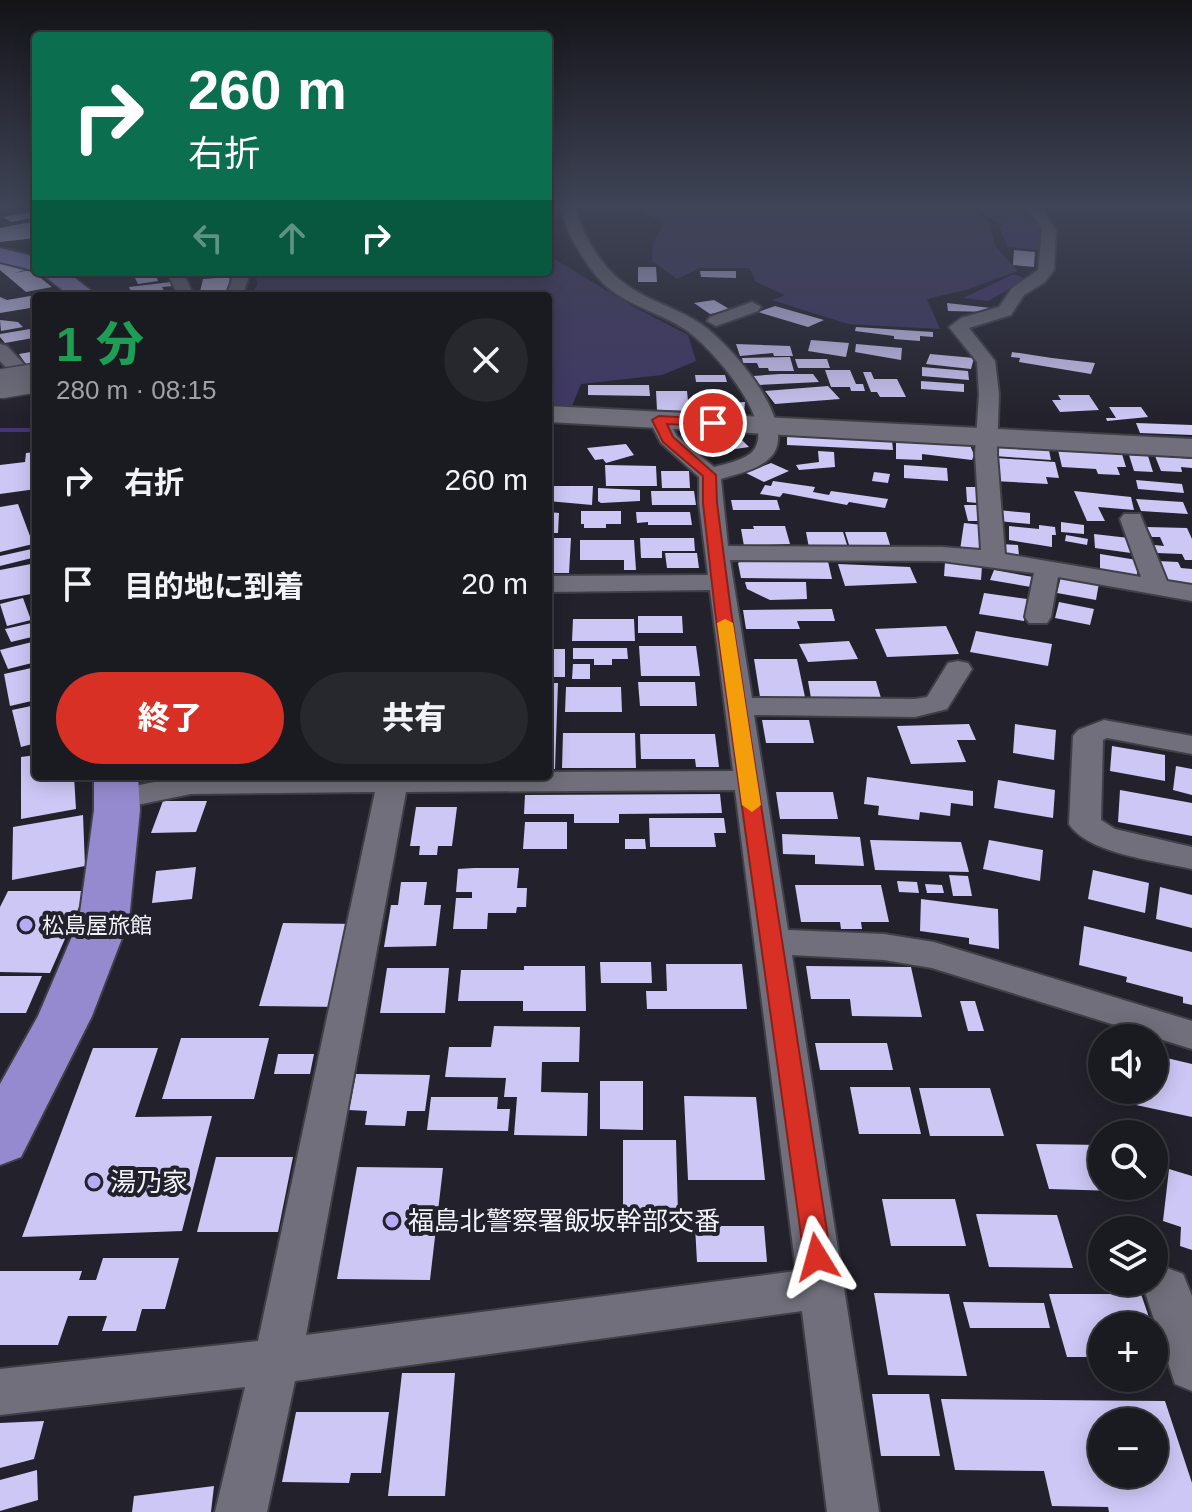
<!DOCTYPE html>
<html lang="ja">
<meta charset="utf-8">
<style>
body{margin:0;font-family:Arial,"Noto Sans JP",sans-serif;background:#27272e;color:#f1f3f6;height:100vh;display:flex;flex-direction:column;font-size:30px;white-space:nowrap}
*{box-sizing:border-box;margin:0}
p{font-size:26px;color:#9fa1a5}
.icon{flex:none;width:44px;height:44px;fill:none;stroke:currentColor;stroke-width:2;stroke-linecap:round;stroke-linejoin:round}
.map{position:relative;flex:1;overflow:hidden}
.panel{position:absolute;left:32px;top:292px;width:520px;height:488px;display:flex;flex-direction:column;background:#1a1a21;border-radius:8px;box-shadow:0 4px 20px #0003,0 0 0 2px #38383f}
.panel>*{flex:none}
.guide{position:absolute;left:32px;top:32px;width:520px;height:244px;border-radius:8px;box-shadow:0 4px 20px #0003,0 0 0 2px #38383f;background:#0b6e4f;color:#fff;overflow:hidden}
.buttons{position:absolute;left:1088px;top:1024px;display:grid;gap:16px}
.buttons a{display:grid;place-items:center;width:80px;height:80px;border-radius:50%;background:#1a1a21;box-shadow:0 4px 20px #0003,0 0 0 2px #38383f;font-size:40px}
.pin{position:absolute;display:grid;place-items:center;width:68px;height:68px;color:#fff;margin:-34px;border:4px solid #fff;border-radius:50%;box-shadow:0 2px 8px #0007}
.me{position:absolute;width:88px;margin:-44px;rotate:352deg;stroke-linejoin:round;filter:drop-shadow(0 0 6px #0008)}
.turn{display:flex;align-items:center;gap:28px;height:168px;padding:0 24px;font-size:36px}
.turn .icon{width:104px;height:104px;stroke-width:2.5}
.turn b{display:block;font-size:56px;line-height:68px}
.lanes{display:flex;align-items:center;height:76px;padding:0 24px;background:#0003;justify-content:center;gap:40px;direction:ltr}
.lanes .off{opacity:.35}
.round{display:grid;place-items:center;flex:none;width:84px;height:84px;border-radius:42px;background:#27272e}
.summary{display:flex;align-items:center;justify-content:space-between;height:136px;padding:0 24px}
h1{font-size:48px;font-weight:800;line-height:60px;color:#1e9e55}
.button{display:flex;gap:16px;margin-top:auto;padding:16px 24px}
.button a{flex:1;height:92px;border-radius:48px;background:#d93025;color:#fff;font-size:32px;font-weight:800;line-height:92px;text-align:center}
.button a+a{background:#27272e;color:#f1f3f6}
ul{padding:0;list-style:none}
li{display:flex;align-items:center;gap:24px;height:104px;padding:0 24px}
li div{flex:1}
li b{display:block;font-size:30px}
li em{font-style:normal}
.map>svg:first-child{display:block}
.green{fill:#403865}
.water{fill:#443676}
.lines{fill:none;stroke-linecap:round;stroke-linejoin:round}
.stream{fill:#443676;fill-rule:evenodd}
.building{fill:#ccc7f5;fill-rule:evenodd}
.street-casing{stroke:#3f3f47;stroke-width:4}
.secondary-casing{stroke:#3f3f47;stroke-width:4}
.highway-casing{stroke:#3f3f47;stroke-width:4}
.street{fill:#706f7b;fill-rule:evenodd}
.secondary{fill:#706f7b;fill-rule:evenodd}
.highway{fill:#958acf;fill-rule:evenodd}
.secondary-bridge-casing{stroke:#3f3f47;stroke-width:32;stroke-linecap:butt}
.secondary-bridge{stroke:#706f7b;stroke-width:29}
.route{fill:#d93025;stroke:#8d1f18;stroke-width:2}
.slow{fill:#f59e0b}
.poi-dot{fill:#b7abf8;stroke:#23222c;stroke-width:3}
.labels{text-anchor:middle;stroke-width:8;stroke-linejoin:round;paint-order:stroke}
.poi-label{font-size:22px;fill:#f2f2f9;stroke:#23222c;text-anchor:start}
.near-poi-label{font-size:26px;fill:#f2f2f9;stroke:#23222c;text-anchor:start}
</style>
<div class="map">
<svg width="1192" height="1512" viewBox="0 0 1192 1512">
<rect width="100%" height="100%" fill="#23222c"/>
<path class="green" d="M643 207H969L990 223 995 246 1018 271 966 290 927 299 940 329 848 324 772 300 785 295 756 282 749 268H700L677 279 652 261 653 243 664 222 642 213Z
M548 255 634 307 688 335 696 361 662 375 581 384 572 406 548 405V296H251L257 285 256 272H548Z"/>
<path class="water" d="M978 207H1023C1033 214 1038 221 1042 233L1039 235 1042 237 1039 250 1008 247 999 227 1002 225 981 213Z
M1014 274 1022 277 1021 282 988 301 963 298Z"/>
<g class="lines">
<path class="stream" d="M0 428H36V432H0Z"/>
</g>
<path class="building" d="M36 211V217L11 222 3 217Z
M36 221V238L0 242V228Z
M1014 250 1035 252 1034 267 1013 265Z
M0 262 26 270 14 273 31 270 52 287 26 292 0 270Z
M638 267H656L657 282H638Z
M700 271H736V278L701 277Z
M163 272 165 277 157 278 158 281 138 284 134 276Z
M230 277 228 296H199L203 279Z
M171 282 173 286 162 287 164 291 133 296 129 287Z
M36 295V307L0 313V297L7 300Z
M714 300 731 310 710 314 694 303Z
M947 303 991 308 992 312 948 311Z
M775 306 824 320 808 327 758 312Z
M0 320 18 322 23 327 1 331Z
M856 327 933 332V337L920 336V341L894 339V336L855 331Z
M36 328V342L33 338 5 343 0 337V334Z
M811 340 849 343 846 357 808 351Z
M736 344 790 346 793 356H774L773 353 740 356Z
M856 344 902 348 901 360 855 352Z
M36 351V364L27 366 19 354Z
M1012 352 1052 358 1095 363 1091 374 1019 362 1020 358 1011 357Z
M930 354 974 358 971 369 926 364Z
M790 357 794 371H769L768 368H759L757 363H743L742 358Z
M795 359H827L830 368H798Z
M922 367 968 371 969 380 922 376Z
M825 370H850L856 384H863L865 391H851L850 387H831Z
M863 372H871L874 379H897L906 397H880L877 392H871Z
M780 374H813L819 382 759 385 753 376Z
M695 375H725L727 382H696Z
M921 381 964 384V392L921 389Z
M588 385H649L650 396 588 395Z
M828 386 840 399 775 404 765 391Z
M656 391H687L689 411 657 410Z
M1058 395H1089L1099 410 1060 412 1052 400H1061Z
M745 402 744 413 693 412 692 405Z
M1109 407H1141L1148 417 1107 421 1106 418H1116Z
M1136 423 1192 425V435L1140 433Z
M735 433 749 447 700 454 695 448 702 447 694 438Z
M787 435 892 440 893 450 787 445Z
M896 441 970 445 974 455 972 460 922 454V460L896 459Z
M626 444 634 455 606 463 603 459 595 460 587 448Z
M993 447 1049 450 1051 460 995 456Z
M1058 450 1122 454 1126 467H1117L1120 475 1098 474 1096 469 1062 467Z
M818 451 834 452 835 467 799 470 796 465 819 462Z
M36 452V489L0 494V465L25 462 26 453Z
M1129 455 1148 456 1153 472 1134 471Z
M1155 456 1192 459V468L1181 467 1182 472 1161 471Z
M996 458 1055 462 1059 478 1046 477 1048 484 993 481Z
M771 463 789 471 764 482 746 473Z
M605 465 656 466 657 486H606Z
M904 465 947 468 948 481 904 478Z
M661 471H689L690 488H662Z
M874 472 890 474 888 483 872 481Z
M1136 480 1182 484 1184 493 1138 489Z
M773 481 815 487 813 492 829 495 831 491 888 499 885 508 849 502 847 505 783 493 780 497 760 494 765 485 771 486Z
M548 486H593L592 505 548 501Z
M966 487H977L978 503 967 502Z
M598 488 640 490V501L601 503 598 501Z
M651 491H694L696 505H652Z
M1074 491 1131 497 1134 510 1098 507 1105 521H1087Z
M1136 499 1183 502 1188 514 1141 511Z
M731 500H777L780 510H733Z
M18 504 33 544 0 552V507Z
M964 505H978L981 521H968Z
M998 510 1030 513V524L998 521Z
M581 511H621V524H606V528H584V524H581Z
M548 512 559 513 558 533H548Z
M636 512H690L692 525H648V522L637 523Z
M1061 522 1084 525V534L1061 532Z
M964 523 983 525 981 553 960 550Z
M1039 525 1055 527 1056 535H1052V547L1009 540V526L1039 529Z
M753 526H785L790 544 744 546 741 529H754Z
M1147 527 1187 528 1192 539V560H1185L1182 554 1157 553 1154 545 1164 546 1160 537H1152Z
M806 532H843L848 548H809Z
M845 532H886L891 548H850Z
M1094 534 1129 538 1131 553 1095 548Z
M1066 535 1088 539 1087 545 1065 541Z
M548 538H571L569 573H548Z
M640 538H694L695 551H662V558H641Z
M580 540H634L636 570H624V560H580Z
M1000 544 1018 545 1019 556 1002 555Z
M36 548V557L0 566V556Z
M665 553H697L699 568H667Z
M1100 554 1137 560V576L1100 571Z
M748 556 827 557 832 579 741 578 738 563Z
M1158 561 1178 562 1181 568 1192 569V584L1167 583Z
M945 562 982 566 981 580 944 576Z
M31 564 36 593 0 600V570Z
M838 564 910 567 917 583 845 586Z
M994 570 1033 577 1031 587 990 580Z
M1061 577 1099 583 1096 600 1057 593Z
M745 582H806L807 599 770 600 747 589Z
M984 593 1027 599 1024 621 979 614Z
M23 598 31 620 7 626 0 604Z
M1059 602 1094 609 1090 625 1055 618Z
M832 609 835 621H797L800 629H746L743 610Z
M638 616H682L683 633H638Z
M573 619H634L635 641H572Z
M36 622V636L11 642 5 629Z
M946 626 959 654 887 657 875 629Z
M976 631 1052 644 1048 666 970 652Z
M36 641V662L8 669 0 650Z
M849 641 858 659 808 662 799 644Z
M639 646H696L700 676H641Z
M573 648H627L628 659H612V665H594V659H573Z
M548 649H565V677H548Z
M754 659H797L805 697H760Z
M573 664H590V679H572Z
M36 667V700L10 706 4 674Z
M808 681H876L881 698H811Z
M638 682H695L697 706H640Z
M548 683H558L555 769H548Z
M566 687H621L622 712H565Z
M36 705V743L21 747 12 710Z
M762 720H809L814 743H766Z
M969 724 976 740H957L966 762 911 764 897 726Z
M1015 724 1056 730 1054 760 1013 753Z
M563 733H635L636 768H562Z
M640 734H715L719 767H696L695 759H641Z
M1112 746 1165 755V781L1110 771Z
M36 755V776H74L76 809 21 819V757Z
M1176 766 1192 769V795L1173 790Z
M867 777 973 791V806L951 803 950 816 920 812 919 820 878 815 879 806 864 804Z
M998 780 1055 790 1053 818 994 808Z
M1120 790 1192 803V836L1118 822Z
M776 792H833L838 819H780Z
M720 794 722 813 619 814V823H574V814H524L525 795Z
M163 801H207L196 832 151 833Z
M416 807H457L452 846H438L437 855H419L420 846H410Z
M83 815 85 866 12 880 13 827Z
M649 818H724L726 833H714L716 847H650Z
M525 822H567V849H523Z
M782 834 860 837 864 866 815 864V855L783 854Z
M625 839H645L646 849H625Z
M870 840 961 842 969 872 875 870Z
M989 840 1043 850 1040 881 983 869Z
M196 867 192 899 152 903 156 871Z
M474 868H519L517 888H527L526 907H517L516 913H488L487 929H453L456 898H472V892H456L458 869Z
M1093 870 1149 883 1145 913 1088 899Z
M949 875 968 876 972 896H953Z
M897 881 917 882 919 893 899 892Z
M401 882H427L424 905H441L436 946 384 947 391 905H398Z
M925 884 942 885 944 893H927Z
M795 885H881L889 922H861L862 929H841L840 922H801Z
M1160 887 1192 895V928L1156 919Z
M8 891H86L50 973 0 972V907Z
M921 899 998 909 999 949 969 944V938L920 931Z
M283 923 359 924 341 1007 259 1006Z
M1084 926 1192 952V1005L1183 1003V997L1126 982 1127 977 1079 965Z
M600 962H651L652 983H601Z
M666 964H742L747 1009H647L646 991H667Z
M524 966H585L586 1011H523V1001H458L461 970H524Z
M806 966 911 967 922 1017 852 1016 850 999H811Z
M387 968H449L445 1013H380Z
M0 976H42L26 1013H0Z
M960 1001H975L984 1031H968Z
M494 1026 580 1027 579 1062H542L541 1092 588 1093 587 1136 514 1135 517 1097H504L506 1078 445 1077 449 1047H491Z
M1109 1030 1141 1037V1038H1109Z
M181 1038H269L254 1099H162Z
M815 1043H887L893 1070H820Z
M93 1048H158L135 1117 212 1116 182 1231 22 1237Z
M278 1054H314L310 1074H274Z
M1154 1055 1192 1064V1117L1108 1099V1090H1154Z
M356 1074 430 1075 425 1111H407L405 1126 365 1125 367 1111 349 1110Z
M600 1081H643V1130L600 1129Z
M850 1087H910L921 1134H859Z
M919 1088H990L1004 1136H930Z
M684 1096 756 1097 765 1180H688Z
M431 1097H498L497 1109H510L508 1131 427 1130Z
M623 1140H676L678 1214H623Z
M1036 1144 1102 1145V1186H1149L1151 1192 1049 1189Z
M216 1157H293L278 1232H197Z
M357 1167 443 1168 430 1280 337 1279Z
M1169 1169 1192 1176V1250L1180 1246 1181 1227 1163 1221Z
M882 1199H955L966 1246H891Z
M976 1214 1057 1215 1073 1268 989 1267Z
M695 1226H764L767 1262H697Z
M103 1258H179L165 1309H142L136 1331H102L107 1316H68L58 1345H0V1271H82L79 1280H96Z
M874 1293 949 1294 967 1376 888 1375Z
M1049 1294H1141L1152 1326H1102V1357H1067Z
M963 1302 1044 1303 1050 1328H970Z
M402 1373H455L445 1496H388Z
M872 1394H929L940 1456H881Z
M941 1399 1165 1401 1192 1483V1512H1109L1108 1507 1052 1506 1044 1471 955 1470ZM1102 1422H1154V1474H1102Z
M296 1412H389L381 1473H351L349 1483 282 1482Z
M44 1421 34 1459 0 1468V1423Z
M37 1470 38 1500 0 1511V1480Z
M214 1486 211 1512H132L134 1496Z"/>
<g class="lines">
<g class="street-casing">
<path id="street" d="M562 207H576C579 231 601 265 620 280 644 300 676 307 701 324 729 343 793 416 775 451 765 469 739 473 721 479L728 546 942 547 981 550 975 454 979 394 977 362 949 327 961 318 999 307 1012 288 1038 270 1042 230 1027 207H1041L1056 230 1054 270 1045 282 1024 295 1011 315 969 328 995 361 999 394 997 454 1005 554 1141 577 1120 519 1124 514H1140L1167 581 1192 585V601L1058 577 1051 617 1047 623H1029L1025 617 1034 573 942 561 730 560 752 698 915 699 927 697 948 663 958 661 968 663 972 669 947 709 915 717 754 715 788 930 884 934 934 942 1192 1021V1049L932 968 884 960 792 955 879 1512H827L802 1311 295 1381 267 1512H215L245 1387 0 1415V1369L258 1341 375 792 191 794 117 809 106 806 101 799 106 792 183 776H548V772L733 771 710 590 548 592V576L708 575 699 503V477L661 443 649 420 659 414 666 416 677 436 714 467C725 464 745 460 753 451 778 422 709 345 686 330 661 313 629 306 606 286 588 269 564 232 562 207ZM735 790 796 1271 306 1335 406 792Z
M167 272H183L194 296H178Z
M230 272H246L248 280 242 296H226L232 280Z
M752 302 761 307 758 311 716 326 707 321 710 317Z
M0 344 7 346 36 377V394L29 392 0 361Z
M1104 720 1192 736V754L1107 738 1103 740 1101 820 1115 829 1192 847V869C1158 861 1088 854 1069 824L1073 736 1078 730Z
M1167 1268 1183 1274 1192 1296V1391L1175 1384 1144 1289 1148 1282H1154V1273Z"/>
</g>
<g class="secondary-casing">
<path id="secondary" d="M548 406 1192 439V457L548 422Z"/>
</g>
<g class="highway-casing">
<path id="highway" d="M0 248 36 257V271L0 262Z
M39 272H67L98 296H70Z
M94 776H138L140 810 129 920 92 1016 21 1157 0 1165V1084L38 1016 79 920 94 810Z"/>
</g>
<use href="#street" class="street"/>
<use href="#secondary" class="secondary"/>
<use href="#highway" class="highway"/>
<g class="secondary-bridge-casing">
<path id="secondary-bridge" d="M0 384 36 378"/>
</g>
<use href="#secondary-bridge" class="secondary-bridge"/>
</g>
<linearGradient id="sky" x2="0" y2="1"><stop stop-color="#131318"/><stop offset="0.49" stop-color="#3f4456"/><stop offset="1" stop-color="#3f4456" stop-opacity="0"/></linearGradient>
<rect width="1192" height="419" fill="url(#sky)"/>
<path class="route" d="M659 416 713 419 719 423 713 426 667 424 673 437 716 475 717 503 731 611 831 1257 827 1265 817 1269 808 1265 804 1257 715 611 703 503V476L663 442 652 420Z"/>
<path class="slow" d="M725 619 733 623 761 805 752 812 742 805 717 623Z"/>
<g class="poi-dot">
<circle cx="26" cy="925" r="8"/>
<circle cx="94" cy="1182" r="8"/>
<circle cx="392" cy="1221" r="8"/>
</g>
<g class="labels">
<g class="poi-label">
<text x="42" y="933">松島屋旅館</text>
</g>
<g class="near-poi-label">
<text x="110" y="1191">湯乃家</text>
<text x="408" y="1230">福島北警察署飯坂幹部交番</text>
</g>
</g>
</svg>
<div class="buttons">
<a><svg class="icon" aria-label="sound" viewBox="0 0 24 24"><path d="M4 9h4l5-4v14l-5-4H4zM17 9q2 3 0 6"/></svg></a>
<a><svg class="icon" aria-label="search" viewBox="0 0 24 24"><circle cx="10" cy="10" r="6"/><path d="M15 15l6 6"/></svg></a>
<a><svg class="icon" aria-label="layers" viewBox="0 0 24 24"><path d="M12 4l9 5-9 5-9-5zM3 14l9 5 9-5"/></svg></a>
<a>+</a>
<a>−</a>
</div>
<div class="pin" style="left:713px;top:423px;background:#d93025"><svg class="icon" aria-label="arrive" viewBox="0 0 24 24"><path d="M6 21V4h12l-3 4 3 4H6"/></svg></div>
<svg class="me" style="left:817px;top:1257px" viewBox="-20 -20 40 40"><path d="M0-17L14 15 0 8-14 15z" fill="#d93025" stroke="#fff" stroke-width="4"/></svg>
<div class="guide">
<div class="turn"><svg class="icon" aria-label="right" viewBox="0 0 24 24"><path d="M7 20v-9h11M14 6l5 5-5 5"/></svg><div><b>260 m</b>右折</div></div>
<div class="lanes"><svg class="icon off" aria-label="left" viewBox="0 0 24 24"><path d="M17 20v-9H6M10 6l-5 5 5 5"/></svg><svg class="icon off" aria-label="ahead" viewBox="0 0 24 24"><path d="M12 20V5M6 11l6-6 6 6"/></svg><svg class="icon" aria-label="right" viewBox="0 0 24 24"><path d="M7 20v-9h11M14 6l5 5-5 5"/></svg></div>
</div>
<section class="panel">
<div class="summary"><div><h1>1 分</h1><p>280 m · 08:15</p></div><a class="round"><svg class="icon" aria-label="close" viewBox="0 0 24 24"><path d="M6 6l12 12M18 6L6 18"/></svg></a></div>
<ul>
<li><svg class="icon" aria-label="right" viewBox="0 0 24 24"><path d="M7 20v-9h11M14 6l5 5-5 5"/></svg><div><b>右折</b></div><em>260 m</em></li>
<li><svg class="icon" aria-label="arrive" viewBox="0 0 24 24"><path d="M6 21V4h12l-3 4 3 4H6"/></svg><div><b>目的地に到着</b></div><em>20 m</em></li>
</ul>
<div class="button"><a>終了</a><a>共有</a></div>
</section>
</div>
